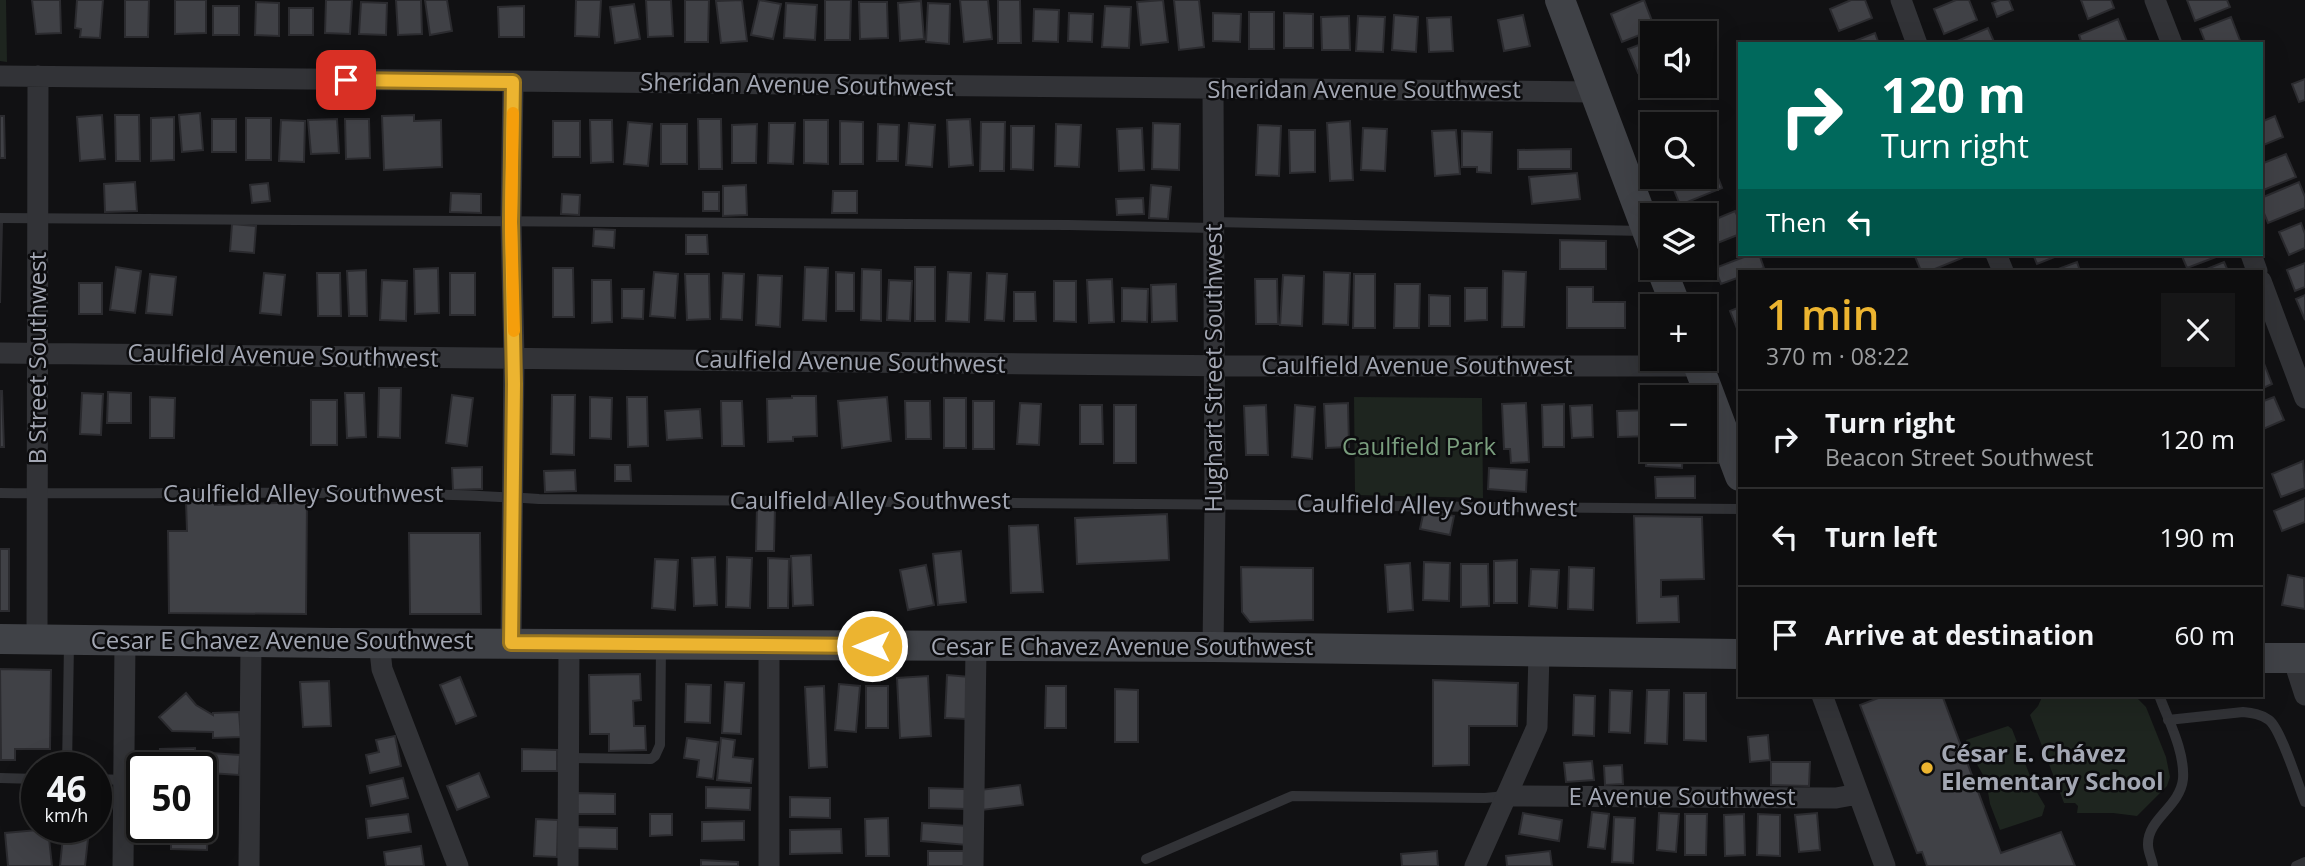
<!DOCTYPE html>
<meta charset="utf-8">
<style>
body{margin:0;font-family:"Open Sans",sans-serif;background:#161617;color:#f1f3f6;height:100vh;display:flex;flex-direction:column;font-size:26px;white-space:nowrap}
*{box-sizing:border-box;margin:0}
p{font-size:23px;color:#9a9c9e}
.icon{flex:none;width:38px;height:38px;fill:none;stroke:currentColor;stroke-width:2;stroke-linecap:round;stroke-linejoin:round}
.map{position:relative;flex:1;overflow:hidden}
.details{position:absolute;left:1738px;top:270px;width:525px;height:427px;display:flex;flex-direction:column;background:#0d0d0e;border-radius:0px;box-shadow:0 7px 28px #0002,0 0 0 2px #2d2d2e}
.details>*{flex:none}
.banner{position:absolute;left:1738px;top:42px;width:525px;height:214px;border-radius:0px;box-shadow:0 7px 28px #0002,0 0 0 2px #2d2d2e;background:#00695c;color:#fff;overflow:hidden}
.fabs{position:absolute;left:1640px;top:21px;display:grid;gap:14px}
.fabs a{display:grid;place-items:center;width:77px;height:77px;border-radius:0px;background:#0d0d0e;box-shadow:0 7px 28px #0002,0 0 0 2px #2d2d2e;font-size:35px}
.speed{position:absolute;left:21px;top:752px;display:flex;gap:14px;font-size:35px;font-weight:700;text-align:center}
.speed>*{display:grid;place-content:center;width:91px;height:91px;border-radius:50%;background:#0d0d0e;box-shadow:0 7px 28px #0002,0 0 0 2px #2d2d2e;line-height:1}
.speed small{font-size:18px;font-weight:400}
.speed .limit{border:4px solid #111;border-radius:10px;background:#fff;color:#111}
.pin{position:absolute;display:grid;place-items:center;width:60px;height:60px;color:#fff;margin:-30px;border-radius:14px;box-shadow:0 4px 10px #0006}
.me{position:absolute;width:77px;margin:-38px;rotate:270deg;stroke-linejoin:round;filter:drop-shadow(0 0 5px #0008)}
.turn{display:flex;align-items:center;gap:24px;height:147px;padding:0 28px;font-size:32px}
.turn .icon{width:91px;height:91px;stroke-width:2.5}
.turn b{display:block;font-size:49px;line-height:60px}
.then{display:flex;align-items:center;height:66px;padding:0 28px;background:#0003;gap:14px;font-size:26px}
.round{display:grid;place-items:center;flex:none;width:74px;height:74px;border-radius:0px;background:#161617}
.summary{display:flex;align-items:center;justify-content:space-between;height:119px;padding:0 28px}
h1{font-size:42px;font-weight:600;line-height:52px;color:#ecb430}
ul{padding:0;list-style:none}
li{display:flex;align-items:center;gap:21px;height:98px;padding:0 28px;border-top:2px solid #2d2d2e}
li div{flex:1}
li b{display:block;font-size:26px}
li em{font-style:normal}
.map>svg:first-child{display:block}
.green{fill:#1e251f}
.building{fill:#404146;stroke:#2b2b2f;stroke-width:2}
.lines{fill:none;stroke-linecap:round;stroke-linejoin:round}
.lane{stroke:#323337;stroke-width:10}
.street{stroke:#323337;stroke-width:21}
.secondary{stroke:#404247;stroke-width:30}
.route-casing{stroke:#99751f;stroke-width:18}
.route{stroke:#ecb430;stroke-width:12}
.slow{stroke:#f59e0b;stroke-width:12}
.poi-dot{fill:#ecb430;stroke:#0c0c0e;stroke-width:2.5}
.labels{text-anchor:middle;stroke-width:5;stroke-linejoin:round;paint-order:stroke}
.street-label{font-size:24px;fill:#a3a7b3;stroke:#0c0c0e}
.park-label{font-size:24px;fill:#7a9e7e;stroke:#0c0c0e}
.poi-label{font-size:24px;font-weight:bold;fill:#a3a7b3;stroke:#0c0c0e;text-anchor:start}
</style>
<div class="map">
<svg width="2305" height="866" viewBox="0 0 2305 866">
<rect width="100%" height="100%" fill="#111113"/>
<path class="green" d="M0 0H6L7 62 0 61Z
M1354 397 1482 398 1483 498 1355 495Z
M2043 695H2134L2146 707 2166 757 2170 777 2167 786 2137 816 2113 813H2077L2078 806 2075 803H2064L2030 715 2038 706Z
M2008 726 2012 729 2035 789 2045 806 2042 816 2000 830 1990 804 1986 780 1971 754 1966 740Z"/>
<path class="building" d="M32 0H60L61 33 36 34Z
M77 0H103L100 38 80 37 81 29 75 28Z
M125 0H149L148 37H125Z
M175 0H206V33L175 34Z
M326 0H352L350 34 325 33Z
M396 0H421L422 34 398 35Z
M425 0H447L452 31 430 35Z
M576 0H601L599 37 575 36Z
M646 0H671L673 36 648 37Z
M685 0H709L708 42H685Z
M742 0 747 41 721 43 716 1Z
M759 0 781 4 773 39 751 35Z
M825 0H851L850 40H825Z
M960 0H988L992 39 964 42Z
M998 0H1020L1021 43H998Z
M1163 0 1168 42 1141 45 1137 2Z
M1174 0H1199L1204 47 1179 50Z
M1644 0 1655 29 1622 42 1611 14Z
M1851 0H1865L1872 18 1839 31 1830 9Z
M1956 0H1969L1977 20 1944 34 1934 9Z
M2000 0H2009L2013 10 1997 17 1992 3Z
M2081 0H2111L2114 8 2088 19Z
M2187 0H2227L2230 7 2195 21Z
M921 1 924 39 900 41 898 3Z
M256 2 279 3V36L255 35Z
M361 2 387 3 386 35 359 34Z
M859 2H887L888 38 860 39Z
M786 3 817 5 815 40 784 38Z
M928 3 950 4 949 44 926 42Z
M634 4 640 39 615 43 610 7Z
M213 6H239V35H213Z
M524 6V37H499L498 7Z
M1105 6 1131 7 1129 48 1102 47Z
M289 8H313V35H289Z
M1034 9 1059 10 1058 42 1033 41Z
M1249 12H1274V49H1249Z
M1069 13 1093 14 1092 42 1068 41Z
M1213 13 1241 14 1240 42 1213 41Z
M1284 13 1313 14V48H1284Z
M1394 15 1418 17 1416 52 1392 50Z
M1523 15 1530 46 1504 51 1498 20Z
M1349 16 1350 50H1322L1321 17Z
M1358 16 1385 17 1383 52 1356 51Z
M1451 17 1453 51 1429 52 1427 18Z
M2231 17 2241 43 2206 44 2200 29Z
M2118 19 2128 44H2082L2079 35Z
M1988 28 1995 44H1955V42Z
M1875 33 1879 44H1847Z
M1652 40V67L1638 73 1628 49Z
M2305 79V100L2299 102 2292 84Z
M200 113 203 150 182 152 179 115Z
M102 115 105 159 80 161 77 117Z
M115 115H139L140 161H116Z
M414 115V121L441 120 442 167 384 170 382 116Z
M0 116H4L5 158H0Z
M2275 116 2283 137 2261 146V122Z
M174 117V160L151 161V118Z
M246 118H271V160H246Z
M212 119H236V152H212Z
M337 119 339 153 311 154 308 120Z
M345 119H369L370 158 346 159Z
M698 119H721L722 169H699Z
M970 119 973 165 949 167 947 120Z
M281 120 305 121 304 162 279 161Z
M590 120H612L613 162 591 163Z
M804 120H828V164L804 163Z
M553 121H580V157H553Z
M840 121 863 122V164H840Z
M1350 121 1353 180 1330 181 1327 123Z
M628 122 652 124 648 166 624 164Z
M981 122H1005L1004 171H980Z
M769 123H795L793 164 768 163Z
M909 123 935 125 932 167 906 165Z
M1153 123 1180 124 1179 170 1152 169Z
M661 124H687V164H661Z
M757 124 756 163H732V125Z
M878 124 899 125 898 161H877Z
M1056 124 1081 125 1079 167 1055 166Z
M1258 125 1281 126 1279 176 1256 175Z
M1011 126H1034L1033 170 1011 169Z
M1142 128 1144 170 1119 171 1117 129Z
M1363 128 1387 129 1385 171 1361 170Z
M1289 130H1315V172L1290 173Z
M1456 130 1460 174 1435 176 1432 131Z
M1462 131 1492 132 1491 173 1477 172V167H1462Z
M1571 149V169H1518V150Z
M2286 154 2296 177 2261 191V164Z
M1712 162 1722 188 1680 205 1670 180 1677 177H1704V166Z
M1577 173 1580 199 1532 204 1529 177Z
M135 182 137 211 105 212 104 184Z
M2299 182 2305 197V208L2268 223 2261 206V198Z
M268 183 270 201 252 203 250 185Z
M746 185 747 215 723 216V186Z
M1151 185 1171 187 1168 219 1149 218Z
M833 191H857V213H832Z
M703 192H719V211H703Z
M451 193 481 194V213L450 212Z
M562 194 580 195 579 215 561 214Z
M1143 198 1144 214 1117 215 1116 199Z
M1735 211 1740 221V234L1705 248 1704 224Z
M0 223H2L0 303Z
M2301 223 2305 234V248L2289 255 2279 232Z
M232 224 256 226 254 253 230 251Z
M594 229 615 230 614 248 593 246Z
M686 235H707L708 254H686Z
M1560 240 1606 241V269H1560Z
M1742 254H1759L1764 268 1755 271H1740V277L1721 284 1715 268 1744 257Z
M1914 254H1960L1962 258 1930 271H1921Z
M2033 254H2062L2037 264Z
M2181 254H2220L2221 255 2187 268Z
M2077 262 2080 271H2053Z
M2224 262 2228 271H2202Z
M2305 263V287L2295 291 2287 270Z
M116 267 141 271 135 313 110 310Z
M805 267 828 268 826 321 803 320Z
M915 267H935V321H915Z
M438 268 439 313 415 314 414 269Z
M553 268H573L574 317H553Z
M862 269 881 270V321L861 320Z
M366 270 367 316H349L347 271Z
M1503 271 1526 272 1524 327H1502Z
M654 272 678 274 675 318 650 316Z
M836 272 854 273V311H836Z
M948 272 971 273 969 322 946 321Z
M1324 272 1350 273 1348 325 1323 324Z
M264 273 285 275 281 315 260 313Z
M317 273H340L341 316H318Z
M450 273H475V315H450Z
M723 273 744 274 742 320 721 319Z
M987 273 1007 274 1004 321 985 320Z
M150 274 176 277 172 315 146 313Z
M685 274H709L710 319 687 320Z
M1354 274H1375V328H1353Z
M758 275 782 276 780 327 756 325Z
M1283 275 1304 276 1302 326 1280 325Z
M1112 279 1114 322 1089 323 1087 280Z
M1255 279H1277L1278 324H1256Z
M382 280 407 281 406 321 380 320Z
M592 280H611L612 322 592 323Z
M889 280 912 281 910 321 887 320Z
M1054 281H1076V322L1054 321Z
M79 283H102V314H79Z
M1176 284 1177 321 1152 322 1151 285Z
M1395 284H1420L1419 328H1394Z
M1567 287H1593V302H1625V328H1567Z
M1122 288 1148 289 1147 322 1122 321Z
M1465 288H1487V320L1465 321Z
M622 289H644L643 319 622 318Z
M1014 292H1035L1036 321H1014Z
M1429 295 1450 296V326H1429Z
M2305 295V320L2296 299Z
M1740 307V331H1738L1730 311Z
M2263 361 2272 384 2261 389V362Z
M379 388H401L400 438 378 437Z
M0 391H2L4 447H0Z
M108 392 131 393V423H107Z
M82 393 103 394 101 435 80 434Z
M345 393H364L366 437 347 438Z
M452 395 473 398 467 446 446 443Z
M552 395H575L574 455 551 454Z
M792 396H816L817 436 793 437V441L768 442 767 399 792 398Z
M150 397 175 398 174 438H150Z
M590 397 612 398 611 439 590 438Z
M627 397H647L648 446 628 447Z
M887 397 891 441 842 448 838 401Z
M2274 397 2284 420 2261 430V402Z
M944 398H966V448H944Z
M311 400H337V445H311Z
M721 401H742L744 446H722Z
M905 401H930L931 439H906Z
M973 401H994V449H973Z
M1020 403 1041 404 1039 445 1017 444Z
M1348 403 1349 447 1326 448 1324 404Z
M1526 403 1529 462 1511 463 1510 449H1504L1502 404Z
M1564 404V447H1543L1542 405Z
M1080 405H1102L1103 444H1080Z
M1114 405H1136V463H1114Z
M1266 405 1268 455H1246L1244 406Z
M1295 405 1315 407 1312 459 1292 457Z
M1592 405 1593 437 1572 438 1570 406Z
M700 409 702 438 667 440 665 411Z
M1652 410V436L1618 437 1617 411Z
M1647 442H1652V450H1683L1682 468 1646 466Z
M2303 461 2305 488 2281 497 2272 474Z
M615 465H630L631 481H615Z
M482 467V489L453 490 452 468Z
M1489 468 1527 470 1526 492 1488 489Z
M575 470 576 491 545 492 544 471Z
M1695 476V498H1656L1655 477Z
M2305 498V522L2282 531 2274 511Z
M186 501H215V505L307 502 306 614 169 613 168 531H187Z
M757 506 775 507 774 551H756Z
M1424 510 1454 516 1450 535 1420 529Z
M1167 514 1169 560 1077 564 1075 518Z
M1634 516 1702 517 1704 579 1661 580V597L1678 596 1679 622 1637 623Z
M1038 525 1043 592 1011 593 1009 526Z
M409 533H480L481 614H410Z
M0 549H9V611H0Z
M961 551 966 602 938 605 933 554Z
M811 555 813 605 793 606 791 556Z
M715 557 717 605 694 606 692 558Z
M727 557 752 558 750 608 726 607Z
M768 558 789 559 788 608H768Z
M655 559 678 560 675 610 652 608Z
M1517 560V603H1494V561Z
M1424 562 1450 563 1449 601 1423 600Z
M1410 563 1413 610 1388 612 1385 565Z
M1461 564H1488L1489 606 1461 607Z
M926 565 934 605 908 610 900 570Z
M1241 567 1313 568V620L1250 622 1242 612Z
M1569 567 1594 568 1593 610 1568 609Z
M1531 569 1559 570 1557 608 1529 606Z
M2288 575 2304 578 2305 609 2282 605Z
M0 669 51 670 50 749H15V760H1Z
M640 674 641 700 633 701 634 726H645L646 750 609 751V734H590L589 675Z
M947 675 970 677 967 719 945 718Z
M928 676 931 736 900 738 897 678Z
M460 677 476 716 456 724 440 685Z
M1433 680 1518 683 1517 726H1469V765L1433 766Z
M329 681 331 726 303 727 300 682Z
M725 682 744 683 741 734 722 733Z
M686 684 711 685 710 723 685 722Z
M839 684 860 686 856 732 835 730Z
M824 686 827 767 809 768 805 687Z
M866 686H888V728H866Z
M1046 686H1066V728H1045Z
M1115 689 1138 690V742H1115Z
M1610 690 1632 691 1630 733 1609 732Z
M1647 690H1669L1667 744 1645 743Z
M186 693 196 705 213 715V713L239 712 241 737 213 738V732L172 731 159 717Z
M1684 693H1706V741L1684 740Z
M1574 695 1595 696 1594 736 1573 735Z
M1880 695H1942L2001 853 2061 832 2075 866H1927L1922 852 1917 853 1860 705 1881 697Z
M1768 735 1770 760 1750 762 1748 737Z
M395 736 401 766 370 773 366 755 379 752 376 740Z
M687 738 718 742 713 779 697 777 699 760 684 758Z
M721 738 735 740 733 757 753 759 751 783 717 780Z
M195 748 196 768H161L160 749Z
M522 749 557 750V771H522Z
M210 753 240 755 239 775 209 773Z
M1592 761 1594 780 1566 782 1564 763Z
M1771 762H1810L1809 786 1771 785Z
M1622 765 1623 784 1605 785 1604 766Z
M479 773 489 797 457 810 447 786Z
M403 778 408 798 371 806 367 786Z
M1020 785 1023 805 982 810 980 790Z
M706 787 751 788 750 810 706 808Z
M929 788 967 789V809L929 808Z
M577 793 615 794V814H577Z
M790 797 830 798V818L790 817Z
M1592 812 1609 814 1605 849 1588 847Z
M1523 813 1562 820 1559 841 1519 834Z
M1659 813 1679 814 1676 852 1657 850Z
M1817 813 1820 850 1799 852 1795 815Z
M408 814 411 832 368 838 366 819Z
M650 814H672V835L650 836Z
M1685 814H1707L1706 855H1685Z
M1744 814 1745 855 1725 856 1724 815Z
M1758 814 1780 815V856L1757 855Z
M1614 817 1635 818 1633 863 1612 862Z
M888 818 889 856H866L865 819Z
M536 819 558 820 557 857 534 856Z
M744 821V840L702 841V822Z
M922 823 968 826 967 845 921 841Z
M201 826H208L207 850 171 849V828Z
M577 827 617 828V849L577 848Z
M48 829 52 866H8L5 833Z
M841 829 842 853 790 854V830Z
M63 836 88 839 85 866H60Z
M421 846 424 866H386L384 852Z
M928 851H968V866H928Z
M1437 851 1438 866H1402L1401 854Z
M1550 851 1552 866H1507L1506 856Z
M701 860 738 862V866H701Z"/>
<g class="lines">
<path class="lane" d="M0 218 1069 225 1214 228
M1214 222 1644 231
M0 493C179 495 359 488 539 499L1740 509
M2168 720 2243 712C2252 713 2261 714 2269 720 2281 729 2298 785 2305 802
M568 758 651 759 655 756 660 745 661 646
M67 768 69 643
M0 778 37 779
M96 779 124 780
M1146 859 1292 796 1485 798 1506 796
M2153 866C2152 859 2148 852 2148 845 2147 819 2180 807 2183 779 2185 751 2168 720 2159 695
M2296 866 2305 862"/>
<path class="street" d="M1901 0 1917 44
M2155 0 2172 44
M0 76 1594 92
M1996 254 2003 271
M2251 254 2257 271
M2261 281 2305 398
M0 353 1240 366H1699
M37 639 38 76
M379 642 382 669 458 866
M511 643 514 358 511 222 513 82
M769 645V866
M1213 647 1215 503 1213 89
M2293 658 2305 695
M1822 695 1885 866
M1506 796 1836 798 1858 794
M123 866 125 641
M249 866 251 642
M568 866 569 644
M973 866 976 647
M1475 866 1537 727 1539 653"/>
<path class="secondary" d="M1560 0 1652 244
M1661 268 1676 306
M1696 359 1740 476
M0 639 332 643 1213 647 1740 654
M2261 658H2305"/>
</g>
<g class="lines">
<g class="route-casing">
<path id="route" d="M346 80 513 82 511 222 514 384 511 643 872 646"/>
</g>
<use href="#route" class="route"/>
<path class="slow" d="M513 113 511 222 514 331"/>
</g>
<circle class="poi-dot" cx="1927" cy="768" r="7"/>
<g class="labels">
<g class="street-label">
<text transform="translate(797 85) rotate(1)" y="8">Sheridan Avenue Southwest</text>
<text x="1364" y="98">Sheridan Avenue Southwest</text>
<text transform="translate(283 356) rotate(1)" y="8">Caulfield Avenue Southwest</text>
<text transform="translate(38 358) rotate(-90)" y="8">B Street Southwest</text>
<text transform="translate(850 362) rotate(1)" y="8">Caulfield Avenue Southwest</text>
<text x="1417" y="374">Caulfield Avenue Southwest</text>
<text transform="translate(1214 368) rotate(-90)" y="8">Hughart Street Southwest</text>
<text x="303" y="502">Caulfield Alley Southwest</text>
<text x="870" y="509">Caulfield Alley Southwest</text>
<text transform="translate(1437 506) rotate(1)" y="8">Caulfield Alley Southwest</text>
<text x="282" y="649">Cesar E Chavez Avenue Southwest</text>
<text x="1122" y="655">Cesar E Chavez Avenue Southwest</text>
<text x="1682" y="805">E Avenue Southwest</text>
</g>
<g class="park-label">
<text x="1419" y="455">Caulfield Park</text>
</g>
<g class="poi-label">
<text x="1941" y="762">César E. Chávez<tspan x="1941" dy="28">Elementary School</tspan></text>
</g>
</g>
</svg>
<div class="fabs">
<a><svg class="icon" aria-label="sound" viewBox="0 0 24 24"><path d="M4 9h4l5-4v14l-5-4H4zM17 9q2 3 0 6"/></svg></a>
<a><svg class="icon" aria-label="search" viewBox="0 0 24 24"><circle cx="10" cy="10" r="6"/><path d="M15 15l6 6"/></svg></a>
<a><svg class="icon" aria-label="layers" viewBox="0 0 24 24"><path d="M12 4l9 5-9 5-9-5zM3 14l9 5 9-5"/></svg></a>
<a>+</a>
<a>−</a>
</div>
<div class="speed"><div>46<small>km/h</small></div><div class="limit">50</div></div>
<div class="pin" style="left:346px;top:80px;background:#d93025"><svg class="icon" aria-label="arrive" viewBox="0 0 24 24"><path d="M6 21V4h12l-3 4 3 4H6"/></svg></div>
<svg class="me" style="left:872px;top:646px" viewBox="-20 -20 40 40"><circle r="17" fill="#ecb430" stroke="#fff" stroke-width="3"/><path d="M0-11L8 9 0 5-8 9z" fill="#fff"/></svg>
<div class="banner">
<div class="turn"><svg class="icon" aria-label="right" viewBox="0 0 24 24"><path d="M7 20v-9h11M14 6l5 5-5 5"/></svg><div><b>120 m</b>Turn right</div></div>
<div class="then">Then<svg class="icon" aria-label="left" viewBox="0 0 24 24"><path d="M17 20v-9H6M10 6l-5 5 5 5"/></svg></div>
</div>
<section class="details">
<div class="summary"><div><h1>1 min</h1><p>370 m · 08:22</p></div><a class="round"><svg class="icon" aria-label="close" viewBox="0 0 24 24"><path d="M6 6l12 12M18 6L6 18"/></svg></a></div>
<ul>
<li><svg class="icon" aria-label="right" viewBox="0 0 24 24"><path d="M7 20v-9h11M14 6l5 5-5 5"/></svg><div><b>Turn right</b><p>Beacon Street Southwest</p></div><em>120 m</em></li>
<li><svg class="icon" aria-label="left" viewBox="0 0 24 24"><path d="M17 20v-9H6M10 6l-5 5 5 5"/></svg><div><b>Turn left</b></div><em>190 m</em></li>
<li><svg class="icon" aria-label="arrive" viewBox="0 0 24 24"><path d="M6 21V4h12l-3 4 3 4H6"/></svg><div><b>Arrive at destination</b></div><em>60 m</em></li>
</ul>
</section>
</div>
